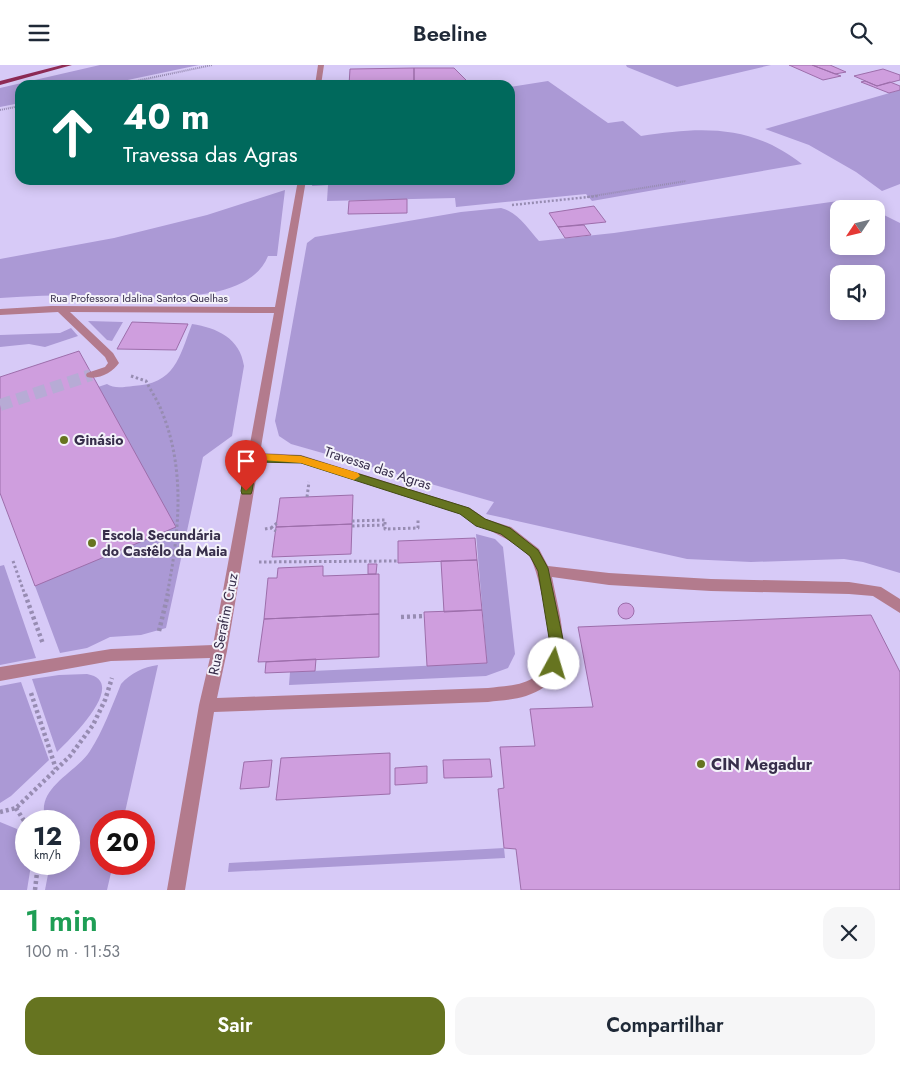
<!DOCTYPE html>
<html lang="pt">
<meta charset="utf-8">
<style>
body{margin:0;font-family:Jost,sans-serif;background:#f6f6f7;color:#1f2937;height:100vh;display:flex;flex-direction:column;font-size:19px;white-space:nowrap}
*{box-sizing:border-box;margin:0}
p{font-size:16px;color:#747a83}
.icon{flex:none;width:28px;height:28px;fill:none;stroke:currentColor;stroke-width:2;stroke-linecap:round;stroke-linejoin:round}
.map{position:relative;height:825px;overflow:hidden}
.sheet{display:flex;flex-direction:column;background:#fff;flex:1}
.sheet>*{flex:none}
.guide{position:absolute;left:15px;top:15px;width:500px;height:105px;border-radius:15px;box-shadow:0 2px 12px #0003;background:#00695c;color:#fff;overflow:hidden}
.needle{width:32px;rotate:235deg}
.controls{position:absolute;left:830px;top:135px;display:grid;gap:10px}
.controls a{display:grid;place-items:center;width:55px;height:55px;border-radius:10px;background:#fff;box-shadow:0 2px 12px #0003;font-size:25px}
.speed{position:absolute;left:15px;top:745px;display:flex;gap:10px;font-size:25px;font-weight:700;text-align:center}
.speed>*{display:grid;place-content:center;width:65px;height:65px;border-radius:50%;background:#fff;box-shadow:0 2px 12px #0003;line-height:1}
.speed small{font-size:12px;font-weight:400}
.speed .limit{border:8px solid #d22;background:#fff;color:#111}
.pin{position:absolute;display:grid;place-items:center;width:42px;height:42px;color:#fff;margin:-51px -21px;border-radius:50% 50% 50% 0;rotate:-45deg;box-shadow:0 0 5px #0007}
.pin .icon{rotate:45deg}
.me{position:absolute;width:55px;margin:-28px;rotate:6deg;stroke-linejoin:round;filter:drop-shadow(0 0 4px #0008)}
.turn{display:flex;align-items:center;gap:18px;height:105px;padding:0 25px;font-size:22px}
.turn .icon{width:65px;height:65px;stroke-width:2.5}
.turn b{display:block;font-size:35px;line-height:42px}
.round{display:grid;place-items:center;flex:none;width:52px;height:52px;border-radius:15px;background:#f6f6f7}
.overview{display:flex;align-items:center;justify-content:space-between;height:85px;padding:0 25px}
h1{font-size:30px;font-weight:600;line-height:38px;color:#1e9e55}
.button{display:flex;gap:10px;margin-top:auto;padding:10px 25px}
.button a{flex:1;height:58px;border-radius:15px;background:#667420;color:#fff;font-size:20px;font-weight:600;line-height:58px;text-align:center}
.button a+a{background:#f6f6f7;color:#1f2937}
header{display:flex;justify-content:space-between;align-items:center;height:65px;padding:0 25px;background:#fff;font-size:22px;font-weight:600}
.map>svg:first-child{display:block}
.green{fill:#ab99d5;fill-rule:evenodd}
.building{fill:#cf9ede;stroke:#9d6eab}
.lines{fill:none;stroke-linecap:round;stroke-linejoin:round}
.minor-tunnel{stroke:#b7abd5;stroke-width:12;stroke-dasharray:12 6;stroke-linecap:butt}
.path-far3{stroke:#978cb2;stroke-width:2;stroke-dasharray:1 1;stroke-linecap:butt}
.path-far2{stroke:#978cb2;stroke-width:2.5;stroke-dasharray:2 2;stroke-linecap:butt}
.path-far1{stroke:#978cb2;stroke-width:3;stroke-dasharray:2.5 2.5;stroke-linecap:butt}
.path{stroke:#978cb2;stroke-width:4.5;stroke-dasharray:3 3;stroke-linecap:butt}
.minor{fill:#b37b8d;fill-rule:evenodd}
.major{fill:#8e2b55;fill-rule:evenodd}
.route{fill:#667420;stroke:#424b15}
.slow{fill:#f59e0b}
.poi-dot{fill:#667420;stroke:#f4f2fa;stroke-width:2}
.labels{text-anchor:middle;stroke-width:4;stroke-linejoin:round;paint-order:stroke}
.far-street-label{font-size:11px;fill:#372e4b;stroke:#f4f2fa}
.poi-label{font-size:14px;font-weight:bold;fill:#372e4b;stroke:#f4f2fa;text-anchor:start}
.street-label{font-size:14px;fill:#372e4b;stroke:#f4f2fa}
.near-poi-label{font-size:16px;font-weight:bold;fill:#372e4b;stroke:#f4f2fa;text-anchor:start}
</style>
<header><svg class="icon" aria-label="menu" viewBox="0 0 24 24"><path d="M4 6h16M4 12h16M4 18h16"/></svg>Beeline<svg class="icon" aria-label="search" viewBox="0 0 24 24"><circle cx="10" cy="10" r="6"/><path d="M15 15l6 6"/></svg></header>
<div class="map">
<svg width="900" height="825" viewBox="0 0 900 825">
<rect width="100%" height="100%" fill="#d7caf7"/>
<path class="green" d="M100 0H199L104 20H20V38L0 42V23Z
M626 0H771L677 22 627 2Z
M548 16 608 58 623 56 641 71C701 62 751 59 802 99L592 136 586 129 456 142 455 133 327 136 328 120 312 121 313 116 510 115V22Z
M900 25V119L882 126 856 107 809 80 765 64Z
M285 125 277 191H268C246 246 132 230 84 230 56 230 28 231 0 233V194L114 173 207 150Z
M838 136H855L872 144H839V181H876V146L900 158V508L863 497 844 494 751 497 687 494 486 449 494 437 291 379 279 371 275 356 307 178 315 172 461 147 501 143C518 147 528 164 539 176L614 168ZM839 209H876V246H839Z
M88 256 123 257 112 276 107 275Z
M192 259C217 263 240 273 244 301L232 371 203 392 166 563 141 570 110 572 87 583 60 588 35 521 98 322 107 319C114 324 124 322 133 321 175 319 179 293 192 259Z
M71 263 78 271 45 282 29 279 0 282V270L60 268Z
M476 469 495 474 503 482 515 589 508 603 486 611 289 620 290 607 487 598Z
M4 500 36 593 0 600V501Z
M158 600 123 756H101V799H113L107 825H45L50 799H69V756H46C34 723 75 709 90 686 103 666 112 641 121 619 131 608 143 602 158 600Z
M87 609C130 617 69 675 57 687L32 614 59 610Z
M21 617 49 695 11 731 0 738V621Z
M0 757 17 764 26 782V799L31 800 27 825H0Z
M504 783 505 793 228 807 229 798Z"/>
<path class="building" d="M789 0H812L841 11 823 15Z
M812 0H830L846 7 835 9Z
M414 3V20H349L350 4Z
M414 3H454L471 20H414Z
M883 4 900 10V15L877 21 854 11Z
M865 16 877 21 890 17 900 21V25L889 28 861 17Z
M407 134V148L348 149 349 136Z
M594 141 606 157 558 162 549 148Z
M584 160 591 170 565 173 558 162Z
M132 257 188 259 176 285 117 284Z
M79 286 176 462 35 521 0 428V312Z
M353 430 352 459 276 462 280 433Z
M352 459 351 489 272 492 276 462Z
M475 473 477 495 398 498V476Z
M477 495 482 545 444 547 441 496Z
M368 499H377L376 509H368Z
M323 501V511L379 509V549L264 554 268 513H277L278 503Z
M618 546a8 8 0 1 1 16 0a8 8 0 1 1-16 0Z
M482 545 487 598 427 601 424 547Z
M379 549V592L258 597 264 554Z
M871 550 900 607V825H521L516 784 504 783 498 724 504 723 500 682 535 681 530 644 593 642 578 562Z
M316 594 315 606 265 608 266 597Z
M390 688V729L276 735 281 693Z
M490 694 492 712 444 713 443 695Z
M272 695 269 722 240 724 244 697Z
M427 701V718L395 720V703Z"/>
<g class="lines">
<path class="minor-tunnel" d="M0 340 91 310"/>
<path class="path-far3" d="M117 20 212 0
M0 45 20 41
M587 132 686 116"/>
<path class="path-far2" d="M512 140 598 131"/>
<path class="path-far1" d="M131 311 146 316C151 326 158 336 162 347 186 406 179 469 167 530
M307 432 309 417
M352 456 385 455V464L418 463V454
M352 461 385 460
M271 463 277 458
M265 464 271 463 276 466
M13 496 25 530
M259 497 398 496"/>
<path class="path" d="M25 529 43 579
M401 552 425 551
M159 566 168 529
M31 628 56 704
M16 743 26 759
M0 747 16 743 70 691 93 660 105 635 112 613
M35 825 38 799"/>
<path class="minor" d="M318 0H324L321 20H315Z
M298 115H306L260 388 301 390 470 443 486 454 511 462 539 484 548 501 609 508 711 514 849 517 881 522 900 534V548L873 531 849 529 711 526 609 520 552 512C560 555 582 614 526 631 514 635 500 635 488 637L214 647 185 825H167L199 640 210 593 111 596 0 616V602L111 584 213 580 274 248 70 247 113 288 119 298C113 307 99 315 87 312L86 310 87 308 105 302 108 298 105 292 58 247 0 250V244L51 241 275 242ZM259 396 301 398 460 449C483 465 510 471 529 491 538 502 550 565 549 580 549 591 545 604 536 611 524 621 503 621 488 623L217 633 227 586Z"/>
<path class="major" d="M62 0H72L0 20V16Z"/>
</g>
<path class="route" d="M252 389 301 391 469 443 485 454 510 463 538 485 548 503 564 579 559 603 554 605 549 603 547 599 550 579 538 506 530 491 501 469 476 461 460 449 301 398 257 397 252 426 251 429H242L241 426 247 392Z"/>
<path class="slow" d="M266 389 301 391 358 408 360 411 354 415 301 398 262 395 261 392Z"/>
<g class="poi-dot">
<circle cx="64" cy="375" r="5"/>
<circle cx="92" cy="478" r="5"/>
<circle cx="701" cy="699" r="5"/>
</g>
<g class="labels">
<g class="far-street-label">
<text x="139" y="237">Rua Professora Idalina Santos Quelhas</text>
</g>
<g class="poi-label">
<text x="74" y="380">Ginásio</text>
<text x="102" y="475">Escola Secundária<tspan x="102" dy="16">do Castêlo da Maia</tspan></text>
</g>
<g class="street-label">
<text transform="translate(378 403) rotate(18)" y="5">Travessa das Agras</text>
<text transform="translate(223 559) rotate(-79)" y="5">Rua Serafim Cruz</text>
</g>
<g class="near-poi-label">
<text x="711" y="705">CIN Megadur</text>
</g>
</g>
</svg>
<div class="controls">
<a><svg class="needle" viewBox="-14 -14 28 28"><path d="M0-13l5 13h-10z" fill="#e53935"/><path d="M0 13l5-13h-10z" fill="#747a83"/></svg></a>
<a><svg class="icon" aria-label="sound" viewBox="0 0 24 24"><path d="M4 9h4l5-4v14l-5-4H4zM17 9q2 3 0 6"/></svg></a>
</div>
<div class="speed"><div>12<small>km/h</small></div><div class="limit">20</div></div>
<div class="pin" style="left:246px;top:426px;background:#d93025"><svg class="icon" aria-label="arrive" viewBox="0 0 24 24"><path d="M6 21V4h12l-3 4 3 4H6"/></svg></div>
<svg class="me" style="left:554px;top:599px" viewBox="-20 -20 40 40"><circle r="19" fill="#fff"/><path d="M0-13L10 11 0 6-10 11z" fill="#667420"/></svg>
<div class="guide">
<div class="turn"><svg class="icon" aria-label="ahead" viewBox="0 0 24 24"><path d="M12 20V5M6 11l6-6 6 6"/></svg><div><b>40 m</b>Travessa das Agras</div></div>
</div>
</div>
<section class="sheet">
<div class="overview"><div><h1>1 min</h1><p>100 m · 11:53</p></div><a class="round"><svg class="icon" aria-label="close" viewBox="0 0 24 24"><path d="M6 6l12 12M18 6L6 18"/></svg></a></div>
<div class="button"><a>Sair</a><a>Compartilhar</a></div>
</section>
